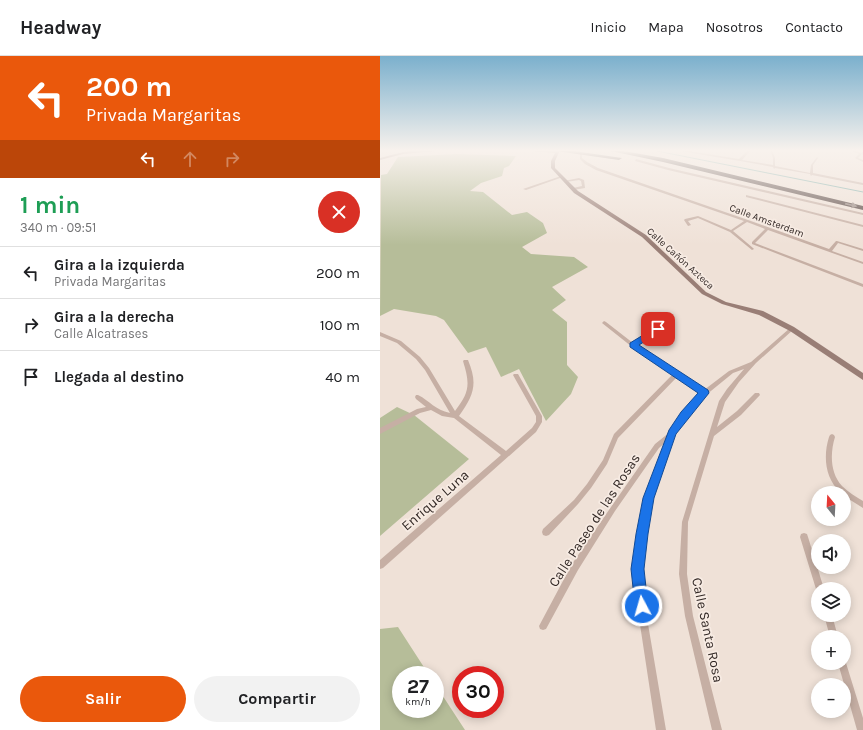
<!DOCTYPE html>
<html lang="es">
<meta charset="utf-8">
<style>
body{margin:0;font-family:Karla,sans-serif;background:#f2f2f2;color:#202124;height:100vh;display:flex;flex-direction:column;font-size:15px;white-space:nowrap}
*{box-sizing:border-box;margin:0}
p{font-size:13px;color:#757577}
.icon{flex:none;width:22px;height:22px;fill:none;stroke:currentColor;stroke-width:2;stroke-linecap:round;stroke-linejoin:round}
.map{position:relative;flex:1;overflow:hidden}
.panel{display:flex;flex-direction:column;background:#fff;width:380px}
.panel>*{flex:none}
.top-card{background:#ea580c;color:#fff;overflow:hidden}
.needle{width:26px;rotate:342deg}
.buttons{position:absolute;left:431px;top:430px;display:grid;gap:8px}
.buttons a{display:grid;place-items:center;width:40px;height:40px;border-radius:50%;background:#fff;box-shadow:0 2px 10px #0003;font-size:20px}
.speed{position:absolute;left:12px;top:610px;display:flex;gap:8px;font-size:20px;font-weight:700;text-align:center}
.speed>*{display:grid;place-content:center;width:52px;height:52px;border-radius:50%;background:#fff;box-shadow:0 2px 10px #0003;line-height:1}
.speed small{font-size:10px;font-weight:400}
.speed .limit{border:6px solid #d22;background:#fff;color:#111}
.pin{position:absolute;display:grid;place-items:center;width:34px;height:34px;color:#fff;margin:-17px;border-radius:8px;box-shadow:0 2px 6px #0006}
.me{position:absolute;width:44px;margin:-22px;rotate:354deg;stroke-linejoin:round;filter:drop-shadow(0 0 3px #0008)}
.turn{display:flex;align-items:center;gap:14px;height:84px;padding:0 20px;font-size:18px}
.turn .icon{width:52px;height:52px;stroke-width:2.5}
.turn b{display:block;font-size:28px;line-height:34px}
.lanes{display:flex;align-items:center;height:38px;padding:0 20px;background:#0003;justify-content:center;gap:20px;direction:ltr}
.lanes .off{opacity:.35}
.round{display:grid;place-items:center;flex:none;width:42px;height:42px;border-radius:21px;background:#f2f2f2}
.headline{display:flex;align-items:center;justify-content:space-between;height:68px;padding:0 20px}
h1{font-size:24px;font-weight:700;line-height:30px;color:#1e9e55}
.primary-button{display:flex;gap:8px;margin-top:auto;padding:8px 20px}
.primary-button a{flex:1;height:46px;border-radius:24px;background:#ea580c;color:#fff;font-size:16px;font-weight:700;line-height:46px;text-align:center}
.primary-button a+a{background:#f2f2f2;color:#202124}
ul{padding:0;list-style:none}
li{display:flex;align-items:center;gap:12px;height:52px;padding:0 20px;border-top:1px solid #e0e0e0}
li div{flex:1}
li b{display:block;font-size:15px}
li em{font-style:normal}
header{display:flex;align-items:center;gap:24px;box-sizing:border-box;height:56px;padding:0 20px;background:#fff;border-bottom:1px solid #e0e0e0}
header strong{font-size:19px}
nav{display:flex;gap:22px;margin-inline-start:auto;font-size:14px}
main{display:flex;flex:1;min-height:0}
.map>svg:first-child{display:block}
.green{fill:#b6bd99}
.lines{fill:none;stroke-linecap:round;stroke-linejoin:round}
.stream{stroke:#78aaa5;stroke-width:1}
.street{fill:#c6afa4;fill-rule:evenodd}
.secondary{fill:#997e76;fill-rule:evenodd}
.highway{fill:#53413d;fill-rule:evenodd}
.oneway{fill:#95857f}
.route{fill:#1a73e8;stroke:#114b97}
.labels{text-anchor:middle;stroke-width:3.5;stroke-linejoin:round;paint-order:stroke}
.far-street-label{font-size:10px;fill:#322825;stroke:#f7ebe3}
.near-street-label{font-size:14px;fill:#322825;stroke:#f7ebe3}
</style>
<header>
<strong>Headway</strong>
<nav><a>Inicio</a><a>Mapa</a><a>Nosotros</a><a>Contacto</a></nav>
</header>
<main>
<section class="panel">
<div class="top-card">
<div class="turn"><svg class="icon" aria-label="left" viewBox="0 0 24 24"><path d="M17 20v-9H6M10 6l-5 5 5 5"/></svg><div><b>200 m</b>Privada Margaritas</div></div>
<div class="lanes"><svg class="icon" aria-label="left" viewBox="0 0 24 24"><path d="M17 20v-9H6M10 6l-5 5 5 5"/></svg><svg class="icon off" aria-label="ahead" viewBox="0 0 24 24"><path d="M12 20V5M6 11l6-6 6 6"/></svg><svg class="icon off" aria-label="right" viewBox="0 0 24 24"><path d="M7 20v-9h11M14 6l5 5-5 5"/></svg></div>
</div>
<div class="headline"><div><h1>1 min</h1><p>340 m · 09:51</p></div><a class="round" style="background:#d93025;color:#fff"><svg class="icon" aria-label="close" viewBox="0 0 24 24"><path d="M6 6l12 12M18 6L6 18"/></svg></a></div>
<ul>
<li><svg class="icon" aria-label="left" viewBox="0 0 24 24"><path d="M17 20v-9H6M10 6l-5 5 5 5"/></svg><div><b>Gira a la izquierda</b><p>Privada Margaritas</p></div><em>200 m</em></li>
<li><svg class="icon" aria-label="right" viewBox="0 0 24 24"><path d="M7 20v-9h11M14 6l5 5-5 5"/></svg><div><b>Gira a la derecha</b><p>Calle Alcatrases</p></div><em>100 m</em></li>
<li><svg class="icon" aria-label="arrive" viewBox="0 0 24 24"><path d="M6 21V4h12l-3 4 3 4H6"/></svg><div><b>Llegada al destino</b></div><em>40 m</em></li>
</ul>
<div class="primary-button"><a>Salir</a><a>Compartir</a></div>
</section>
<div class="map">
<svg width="483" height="674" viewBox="0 0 483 674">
<rect width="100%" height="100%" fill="#efe1d7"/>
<path class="green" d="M77 98 136 100 129 110 124 112 122 120 101 127 90 135 103 136 132 159 147 156 163 167 167 177 142 191 151 198 194 201 208 211 172 231 186 244 172 254 187 266V309L198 321 191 338 166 365 139 313 121 321 106 291 88 297 64 264 56 260 14 253 0 260 1 119 7 118 18 101Z
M17 351 34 359 89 403 0 480V362Z
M18 571 49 619H21V653H55V628L85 674H0V573Z"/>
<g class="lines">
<path class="stream" d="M272 94 483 136"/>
<path class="street" d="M294 94H303L359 103 368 94H371L362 104 393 109V102L390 94H392L395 102V110L430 117 431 109 437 101 438 102 433 109V117L483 127V129L432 119 431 120 430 118 395 112 394 113 393 111 360 105Z
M468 94H473L481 97 483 95V99L482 98 478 102 483 104V106L475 102 479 98Z
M201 97 202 98V102L207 106 218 112 368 164 449 193 456 185H457L483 193V195L458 187 452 195 483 206V208L388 174 375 187 483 228V231L372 188V186L385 173 367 166 353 175 373 192 374 193 372 194 350 176 318 162 308 165 311 169 308 170 304 164 305 163 318 160 351 174 364 165 216 114 205 108 200 103V98Z
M256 103 289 112 483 157V159L288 114 255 105Z
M181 120 183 121 146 134 143 133Z
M199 122 204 124 205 132 193 134V132L202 130 201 125 199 124 186 126 184 125Z
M366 139 483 169V171L366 141Z
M393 164H395L412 171 409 172 393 166Z
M290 263 292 265V266L256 289C265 296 274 300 283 306 297 315 310 325 324 334L349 315 371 306 410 272H414V273L376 307 359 326 345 346 337 371 357 355 375 337H379L380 339 361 359 334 380 308 466 307 518 313 560 342 674H332L305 560 299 518 302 466 339 345 347 333 364 313 353 317 326 339 307 361 295 378 272 442 266 478 262 513 267 562 286 674H276L259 562 254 513 258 478 266 442 286 386 279 392 235 455 198 514 166 573 163 574 160 573 159 570 192 508 231 451 275 388 290 376 303 357 320 337 297 321 238 382 227 408 211 432 198 448 169 479 166 480 163 479 162 476 163 473 194 444 207 428 223 404 234 378 293 318 277 307 261 298 222 267 224 265 226 266 253 287Z
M0 276 21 285 40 301 49 312 75 355C90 336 90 328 83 305L84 304H88C98 328 94 339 79 360L126 395 152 372 156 366V360L133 319 134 318H138L162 360V366L156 376 3 512 0 513V504L121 399 74 362 62 360 51 354 40 357 0 378V372L37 353 46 351 36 343 35 341 36 339H38C50 345 55 354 70 357L45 314 36 303 17 287 0 280Z
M452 378 454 379 455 381C450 397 450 417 462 430 468 436 476 441 483 445V452L464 440V437L460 436C445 422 443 400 449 381L450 379Z
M424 477 427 478 428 481 444 533H438V536L436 533 420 481 421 478Z
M444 559H452L458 581H450Z
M464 604 466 607 483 662V674H477L458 607H464Z"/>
<path class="secondary" d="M43 94H67L23 98 0 104V102L23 96Z
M139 94H180L175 105V112L198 135 266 179 326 236 346 246 383 255 414 271 483 317V324L410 275 379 259 342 248 322 238 262 181 194 137 171 112V105L175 97Z"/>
<path class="highway" d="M169 94H187L242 102 239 104Z
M226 94H238L283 102 483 150V154L283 106Z"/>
</g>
<defs><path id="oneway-solid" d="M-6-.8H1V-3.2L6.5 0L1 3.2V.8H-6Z"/></defs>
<use class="oneway" href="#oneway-solid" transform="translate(471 149) rotate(13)"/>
<linearGradient id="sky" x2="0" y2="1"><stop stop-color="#7bb0cd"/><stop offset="0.5" stop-color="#f8f2ed"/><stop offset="1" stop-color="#f8f2ed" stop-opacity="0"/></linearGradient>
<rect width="483" height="189" fill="url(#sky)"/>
<path class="route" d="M278 270 281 271V275L259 289 328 334 329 337 296 378 274 442 268 478 264 513 268 550 266 554 262 556 257 554 255 550 251 513 256 478 263 442 289 374 301 356 318 337 250 291V287Z"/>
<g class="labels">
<g class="far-street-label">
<text transform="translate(387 164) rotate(20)" y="4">Calle Amsterdam</text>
<text transform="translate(301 202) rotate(42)" y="4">Calle Cañón Azteca</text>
</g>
<g class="near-street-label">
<text transform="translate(55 444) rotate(-41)" y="5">Enrique Luna</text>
<text transform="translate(214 464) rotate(-57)" y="5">Calle Paseo de las Rosas</text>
<text transform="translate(328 574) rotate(78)" y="5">Calle Santa Rosa</text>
</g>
</g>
</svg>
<div class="buttons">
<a><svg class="needle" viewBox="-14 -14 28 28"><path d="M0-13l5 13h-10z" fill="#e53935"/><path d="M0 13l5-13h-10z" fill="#757577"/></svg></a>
<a><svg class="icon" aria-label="sound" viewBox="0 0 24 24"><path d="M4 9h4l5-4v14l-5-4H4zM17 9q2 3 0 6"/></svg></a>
<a><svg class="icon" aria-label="layers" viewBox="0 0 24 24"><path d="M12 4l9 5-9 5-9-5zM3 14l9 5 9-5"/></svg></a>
<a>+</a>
<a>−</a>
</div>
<div class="speed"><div>27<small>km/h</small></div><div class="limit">30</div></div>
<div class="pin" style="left:278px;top:273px;background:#d93025"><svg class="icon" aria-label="arrive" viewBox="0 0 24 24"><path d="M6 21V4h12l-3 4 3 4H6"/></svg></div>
<svg class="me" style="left:262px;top:550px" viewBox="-20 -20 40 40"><circle r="17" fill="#1a73e8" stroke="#fff" stroke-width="3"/><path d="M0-11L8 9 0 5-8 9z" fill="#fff"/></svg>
</div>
</main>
